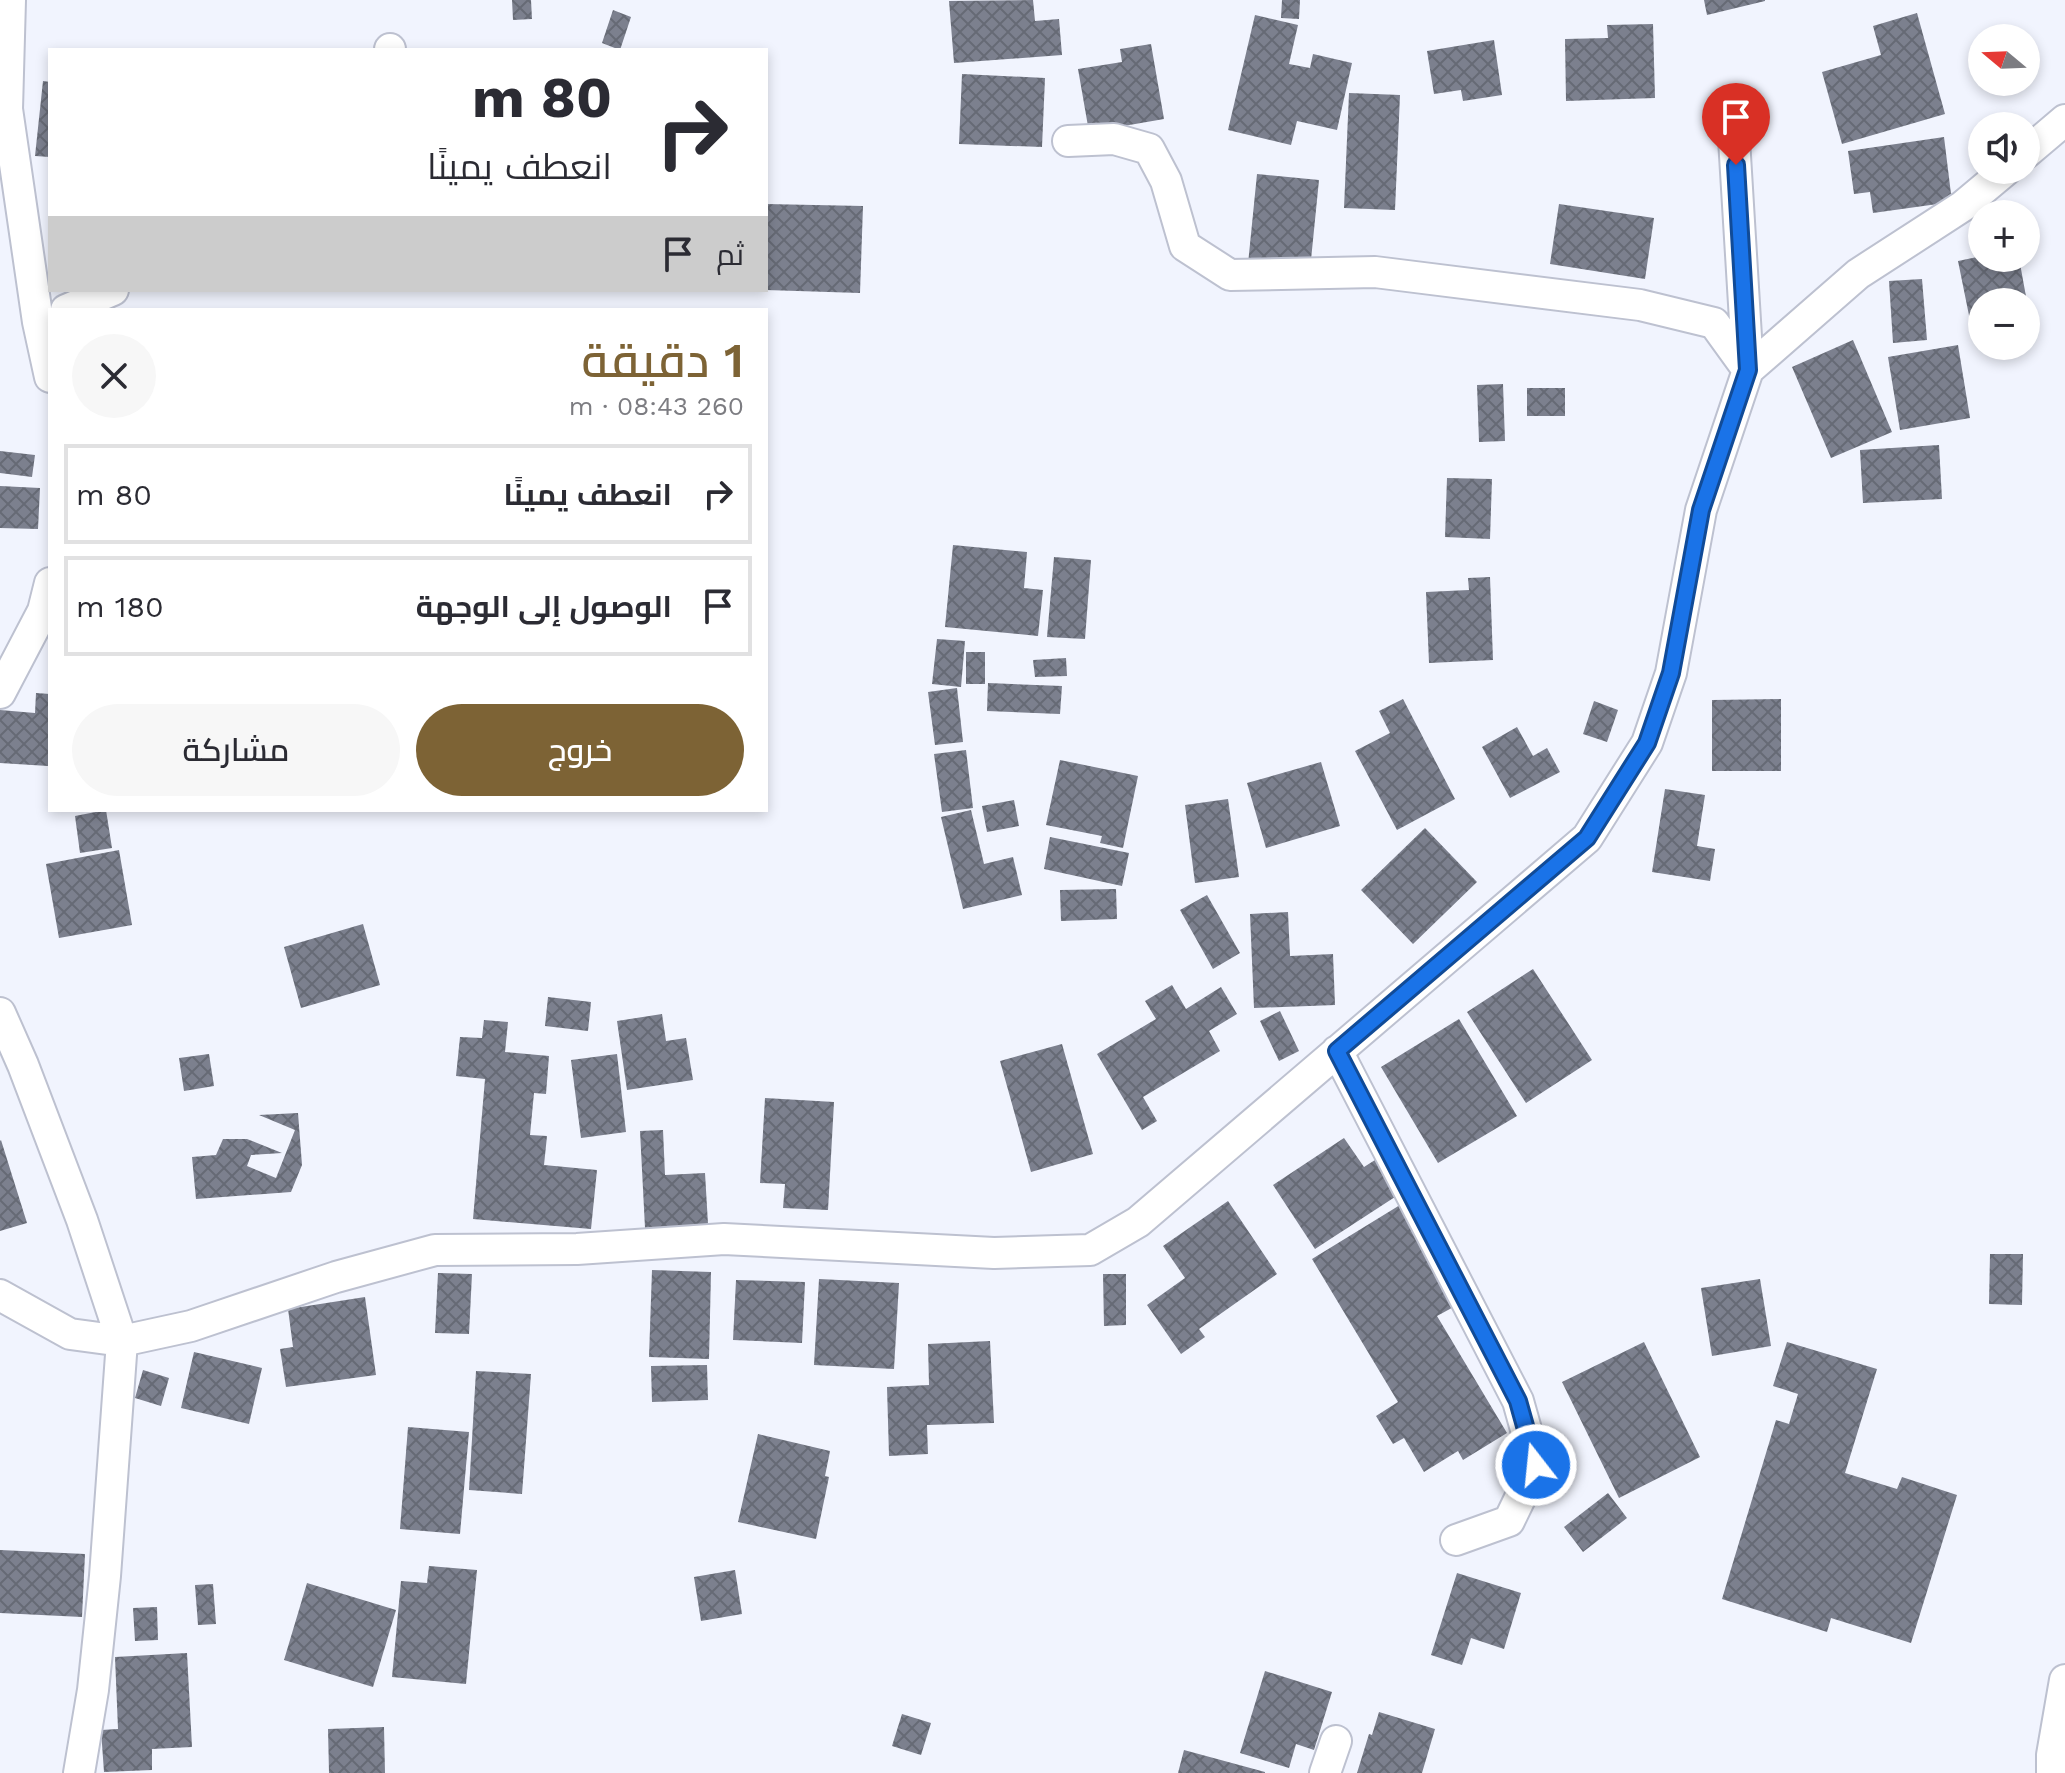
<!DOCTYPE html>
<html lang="ar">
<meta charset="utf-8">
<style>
body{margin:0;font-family:"Work Sans",Cairo,sans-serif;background:#f7f7f7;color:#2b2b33;direction:rtl;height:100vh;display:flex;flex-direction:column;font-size:30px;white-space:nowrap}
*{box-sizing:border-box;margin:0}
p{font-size:26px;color:#7c7c81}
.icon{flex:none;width:44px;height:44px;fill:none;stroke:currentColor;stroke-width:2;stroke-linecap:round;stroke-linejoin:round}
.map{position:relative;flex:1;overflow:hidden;direction:ltr}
.sheet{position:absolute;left:48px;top:308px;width:720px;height:504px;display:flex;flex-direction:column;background:#fff;border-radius:0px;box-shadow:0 4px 12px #0003;direction:rtl}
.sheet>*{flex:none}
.guide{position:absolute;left:48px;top:48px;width:720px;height:244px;border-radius:0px;box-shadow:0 4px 12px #0003;direction:rtl;background:#fff;color:#2b2b33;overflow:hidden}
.needle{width:52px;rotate:289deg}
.controls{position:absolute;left:1968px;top:24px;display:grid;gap:16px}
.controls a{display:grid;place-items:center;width:72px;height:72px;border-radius:50%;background:#fff;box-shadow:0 4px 12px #0003;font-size:40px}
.pin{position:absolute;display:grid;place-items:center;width:68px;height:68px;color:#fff;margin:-82px -34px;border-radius:50% 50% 50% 0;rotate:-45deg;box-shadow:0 0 8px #0007}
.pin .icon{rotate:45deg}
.me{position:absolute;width:88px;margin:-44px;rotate:344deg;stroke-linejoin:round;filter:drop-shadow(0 0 6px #0008)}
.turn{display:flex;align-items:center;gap:28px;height:168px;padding:0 24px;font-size:36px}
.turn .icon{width:104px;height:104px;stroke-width:2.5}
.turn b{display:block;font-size:56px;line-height:68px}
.then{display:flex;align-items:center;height:76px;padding:0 24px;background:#0003;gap:16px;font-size:30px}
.round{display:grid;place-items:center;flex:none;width:84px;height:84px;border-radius:42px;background:#f7f7f7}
.headline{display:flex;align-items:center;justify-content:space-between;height:136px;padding:0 24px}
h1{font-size:48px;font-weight:600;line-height:60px;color:#7d6335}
.primary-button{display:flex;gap:16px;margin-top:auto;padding:16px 24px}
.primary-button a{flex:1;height:92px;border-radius:48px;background:#7d6335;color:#fff;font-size:32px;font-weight:600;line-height:92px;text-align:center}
.primary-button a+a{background:#f7f7f7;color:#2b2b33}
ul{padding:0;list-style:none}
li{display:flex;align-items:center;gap:24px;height:100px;margin:0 16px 12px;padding:0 8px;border:4px solid #e1e1e2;border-radius:0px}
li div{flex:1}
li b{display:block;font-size:30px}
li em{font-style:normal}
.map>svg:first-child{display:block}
.building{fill:url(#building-cross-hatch)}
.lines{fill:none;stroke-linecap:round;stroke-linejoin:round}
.street-casing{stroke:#bdc1d0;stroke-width:34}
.street{stroke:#fff;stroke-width:30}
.route-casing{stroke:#114b97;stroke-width:20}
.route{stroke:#1a73e8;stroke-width:14}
</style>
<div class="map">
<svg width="2065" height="1773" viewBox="0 0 2065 1773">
<defs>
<pattern id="building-cross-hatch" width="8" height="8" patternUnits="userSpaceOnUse" patternTransform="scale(2)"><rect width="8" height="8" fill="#7c808e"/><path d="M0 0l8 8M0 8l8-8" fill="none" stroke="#666a75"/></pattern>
</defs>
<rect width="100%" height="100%" fill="#f1f4fe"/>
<path class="building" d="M512 0H531L532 19 513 20Z
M1033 0 1035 21 1059 19 1062 55 954 63 949 1Z
M1282 0H1300L1299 19 1281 18Z
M1704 0H1765V1L1707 15Z
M613 10 631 17 620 50 602 43Z
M1917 13 1945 114 1842 144 1822 72 1881 55 1873 26Z
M1255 15 1298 25 1289 64 1310 68 1313 54 1352 63 1337 130 1297 121 1291 145 1228 130Z
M1653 24 1655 98 1566 101 1565 39 1608 38 1607 25Z
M1494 40 1502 95 1463 101 1461 90 1434 94 1427 51Z
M1151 44 1164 119 1089 132 1078 69 1122 62 1120 49Z
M962 74 1045 78 1042 147 959 144Z
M43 81 50 82V157L35 156Z
M1349 93 1400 95 1395 210 1344 208Z
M1944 137 1952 202 1873 213 1870 192 1854 194 1848 151Z
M1257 174 1319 180 1310 270 1248 264Z
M766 204 863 206 860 293 766 290Z
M1559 204 1654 218 1645 279 1550 264Z
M1982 256V258H2019L2027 302H1982V344L1975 345 1958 261Z
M1922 279 1927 340 1893 343 1889 281Z
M1853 340 1892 432 1831 458 1792 367Z
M1958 345 1970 418 1900 430 1888 357Z
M1503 384 1505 441 1479 442 1477 385Z
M1527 388H1565V416H1527Z
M1939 445 1942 499 1863 503 1860 450Z
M0 451 35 455 32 477 0 473Z
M1447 478 1492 479 1490 539 1445 537Z
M0 486 40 488 38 529 0 528Z
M953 545 1027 552 1024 588 1043 590 1038 636 945 627Z
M1054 557 1091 560 1085 639 1047 637Z
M1490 577 1493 660 1429 663 1426 592 1469 590 1468 578Z
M937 639 965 641 961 687 932 684Z
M966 652H985V684H966Z
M1066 658 1067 676 1035 677 1033 660Z
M988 683 1062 686 1060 714 987 711Z
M957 688 963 742 935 745 928 692Z
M36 693 50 694 48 766 0 763V710L35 713Z
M1403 699 1455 799 1397 830 1355 751 1390 733 1379 711Z
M1781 699V771H1712V700Z
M1594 701 1618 710 1607 742 1583 734Z
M1517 727 1533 756 1547 748 1560 772 1510 798 1482 747Z
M966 750 973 808 942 812 934 754Z
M1060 760 1138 776 1123 848 1100 843 1102 836 1046 825Z
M1321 762 1340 826 1266 848 1247 783Z
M1665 789 1705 795 1697 846 1715 849 1710 881 1652 872Z
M1228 799 1239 877 1195 883 1185 805Z
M1014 800 1019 826 987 832 982 806Z
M106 810 112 848 80 853 75 816Z
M971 810 984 864 1013 857 1022 895 963 909 941 817Z
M1425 828 1477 882 1413 944 1361 890Z
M1050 837 1129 853 1122 886 1044 869Z
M119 850 132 925 59 938 46 864Z
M1116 889 1117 919 1061 921 1060 890Z
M1207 895 1240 953 1213 969 1180 910Z
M1288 912 1290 956 1333 954 1335 1005 1254 1008 1250 914Z
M363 924 380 985 301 1008 284 947Z
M1533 969 1592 1060 1526 1103 1467 1012Z
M1172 985 1186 1009 1221 987 1237 1014 1209 1031 1220 1051 1143 1097 1157 1121 1142 1130 1097 1054 1156 1019 1145 1001Z
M548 997 591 1002 588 1031 545 1026Z
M1280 1011 1299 1051 1279 1061 1260 1021Z
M662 1014 666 1041 686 1038 693 1080 627 1090 617 1021Z
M1459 1019 1517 1116 1438 1163 1381 1067Z
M484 1020 508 1022 505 1052 549 1056 546 1094 534 1093 530 1135 547 1136 544 1165 597 1170 591 1229 473 1219 485 1079 456 1076 460 1037 482 1038Z
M1062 1044 1093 1154 1031 1172 1000 1061Z
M209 1054 214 1086 184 1091 179 1058Z
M617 1054 626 1132 581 1138 571 1060Z
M765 1098 834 1102 828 1210 783 1208 785 1184 760 1183Z
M298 1113 302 1165 291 1192 196 1199 192 1157 216 1155 223 1139H247L282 1153 251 1155 247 1166 276 1178 295 1130 259 1115Z
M663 1130 665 1175 705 1173 708 1224 645 1228 640 1131Z
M1344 1138 1364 1167 1375 1160 1398 1195 1315 1249 1273 1185Z
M1 1140 27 1223 0 1231V1141Z
M1228 1201 1277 1274 1199 1329 1205 1337 1181 1354 1147 1305 1185 1278 1163 1246Z
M1400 1205 1459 1304 1437 1316 1507 1433 1463 1460 1458 1451 1424 1472 1404 1438 1393 1444 1376 1416 1398 1402 1312 1259Z
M1990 1254H2023L2022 1305 1989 1304Z
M652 1270 711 1272 709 1359 649 1357Z
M438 1273 472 1274 469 1334 435 1333Z
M1103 1274H1126V1325L1104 1326Z
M819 1279 899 1283 894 1369 814 1365Z
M1760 1279 1771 1346 1712 1356 1701 1288Z
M736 1280 805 1282 802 1343 733 1340Z
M365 1297 376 1375 286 1387 280 1349 293 1347 288 1309Z
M990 1341 994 1423 927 1425 928 1454 889 1456 887 1387 929 1385 928 1344Z
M1644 1342 1700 1457 1619 1498 1562 1382Z
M1787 1342 1877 1369 1845 1473 1897 1489 1902 1477 1957 1495 1911 1643 1831 1618 1827 1632 1722 1599 1776 1420 1789 1424 1798 1394 1773 1386Z
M194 1352 262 1368 249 1424 181 1408Z
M707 1365 708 1400 652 1402 651 1366Z
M143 1370 169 1378 161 1406 135 1398Z
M476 1371 531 1374 522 1494 469 1490Z
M408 1427 469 1432 460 1534 400 1529Z
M758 1434 830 1451 825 1476 829 1477 816 1539 738 1522Z
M1608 1493 1627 1518 1583 1552 1564 1527Z
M0 1550 85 1554 82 1617 0 1613Z
M429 1566 477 1570 466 1684 392 1677 401 1581 427 1583Z
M735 1570 742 1614 701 1621 694 1577Z
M1457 1573 1521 1593 1504 1649 1471 1638 1462 1665 1431 1655Z
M307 1583 396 1610 373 1687 284 1660Z
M213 1584 216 1624 198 1625 195 1585Z
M157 1607 158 1640 135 1641 133 1608Z
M187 1653 192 1747 152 1749V1770L104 1772 101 1730 118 1729 115 1657Z
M1265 1671 1332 1692 1314 1750 1296 1744 1289 1768 1240 1753Z
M1379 1712 1435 1729 1422 1773H1357L1369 1734 1372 1735Z
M902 1714 931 1723 921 1755 892 1746Z
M384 1727 385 1773H329L328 1729Z
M1184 1750 1265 1772V1773H1178Z"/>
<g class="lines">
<g class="street-casing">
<path id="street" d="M10 0 7 109 38 322 50 377
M390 50V49
M1732 106 1748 370
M1068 141 1114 139 1149 149 1166 181 1185 246 1230 275 1375 272 1640 305 1714 323 1748 370
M2026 153 2065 120
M66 310 113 290
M0 693 43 611 50 583
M0 1013 23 1065 82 1220 122 1341 105 1576 93 1690 79 1773
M1337 1051 1518 1401 1536 1465 1509 1521 1456 1540
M0 1295 70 1334 122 1341 191 1326 336 1277 435 1250 577 1249 724 1239 994 1253 1090 1250 1138 1222 1587 838 1647 743 1671 673 1701 510 1748 370 1858 274 1963 206 2006 170
M1325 1773 1336 1741
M2052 1773V1755L2065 1680"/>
</g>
<use href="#street" class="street"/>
</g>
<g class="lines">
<g class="route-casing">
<path id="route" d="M1536 1465 1518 1401 1337 1051 1587 838 1647 743 1671 673 1701 510 1748 370 1736 165"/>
</g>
<use href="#route" class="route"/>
</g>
</svg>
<div class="controls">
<a><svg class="needle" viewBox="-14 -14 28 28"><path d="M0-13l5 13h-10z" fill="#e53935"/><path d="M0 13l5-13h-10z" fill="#7c7c81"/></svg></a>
<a><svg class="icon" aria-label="sound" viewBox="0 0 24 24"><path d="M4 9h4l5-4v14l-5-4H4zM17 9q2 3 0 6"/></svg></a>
<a>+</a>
<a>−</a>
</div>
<div class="pin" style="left:1736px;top:165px;background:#d93025"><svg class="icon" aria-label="arrive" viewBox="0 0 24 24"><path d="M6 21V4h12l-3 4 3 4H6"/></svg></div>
<svg class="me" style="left:1536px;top:1465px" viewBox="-20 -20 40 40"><circle r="17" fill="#1a73e8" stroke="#fff" stroke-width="3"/><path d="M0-11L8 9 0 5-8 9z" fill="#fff"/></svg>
<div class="guide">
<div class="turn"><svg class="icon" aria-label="right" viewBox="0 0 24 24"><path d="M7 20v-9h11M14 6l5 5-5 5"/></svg><div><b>80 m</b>انعطف يمينًا</div></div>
<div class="then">ثم<svg class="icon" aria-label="arrive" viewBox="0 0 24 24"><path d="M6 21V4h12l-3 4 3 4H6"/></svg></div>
</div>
<section class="sheet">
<div class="headline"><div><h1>1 دقيقة</h1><p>260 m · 08:43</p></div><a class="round"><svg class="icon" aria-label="close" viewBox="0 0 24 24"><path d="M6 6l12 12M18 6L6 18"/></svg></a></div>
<ul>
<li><svg class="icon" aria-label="right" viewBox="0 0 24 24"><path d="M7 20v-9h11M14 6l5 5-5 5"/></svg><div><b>انعطف يمينًا</b></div><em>80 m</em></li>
<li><svg class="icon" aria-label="arrive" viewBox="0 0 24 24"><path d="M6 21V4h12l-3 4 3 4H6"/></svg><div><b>الوصول إلى الوجهة</b></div><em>180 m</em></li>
</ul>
<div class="primary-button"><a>خروج</a><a>مشاركة</a></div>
</section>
</div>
